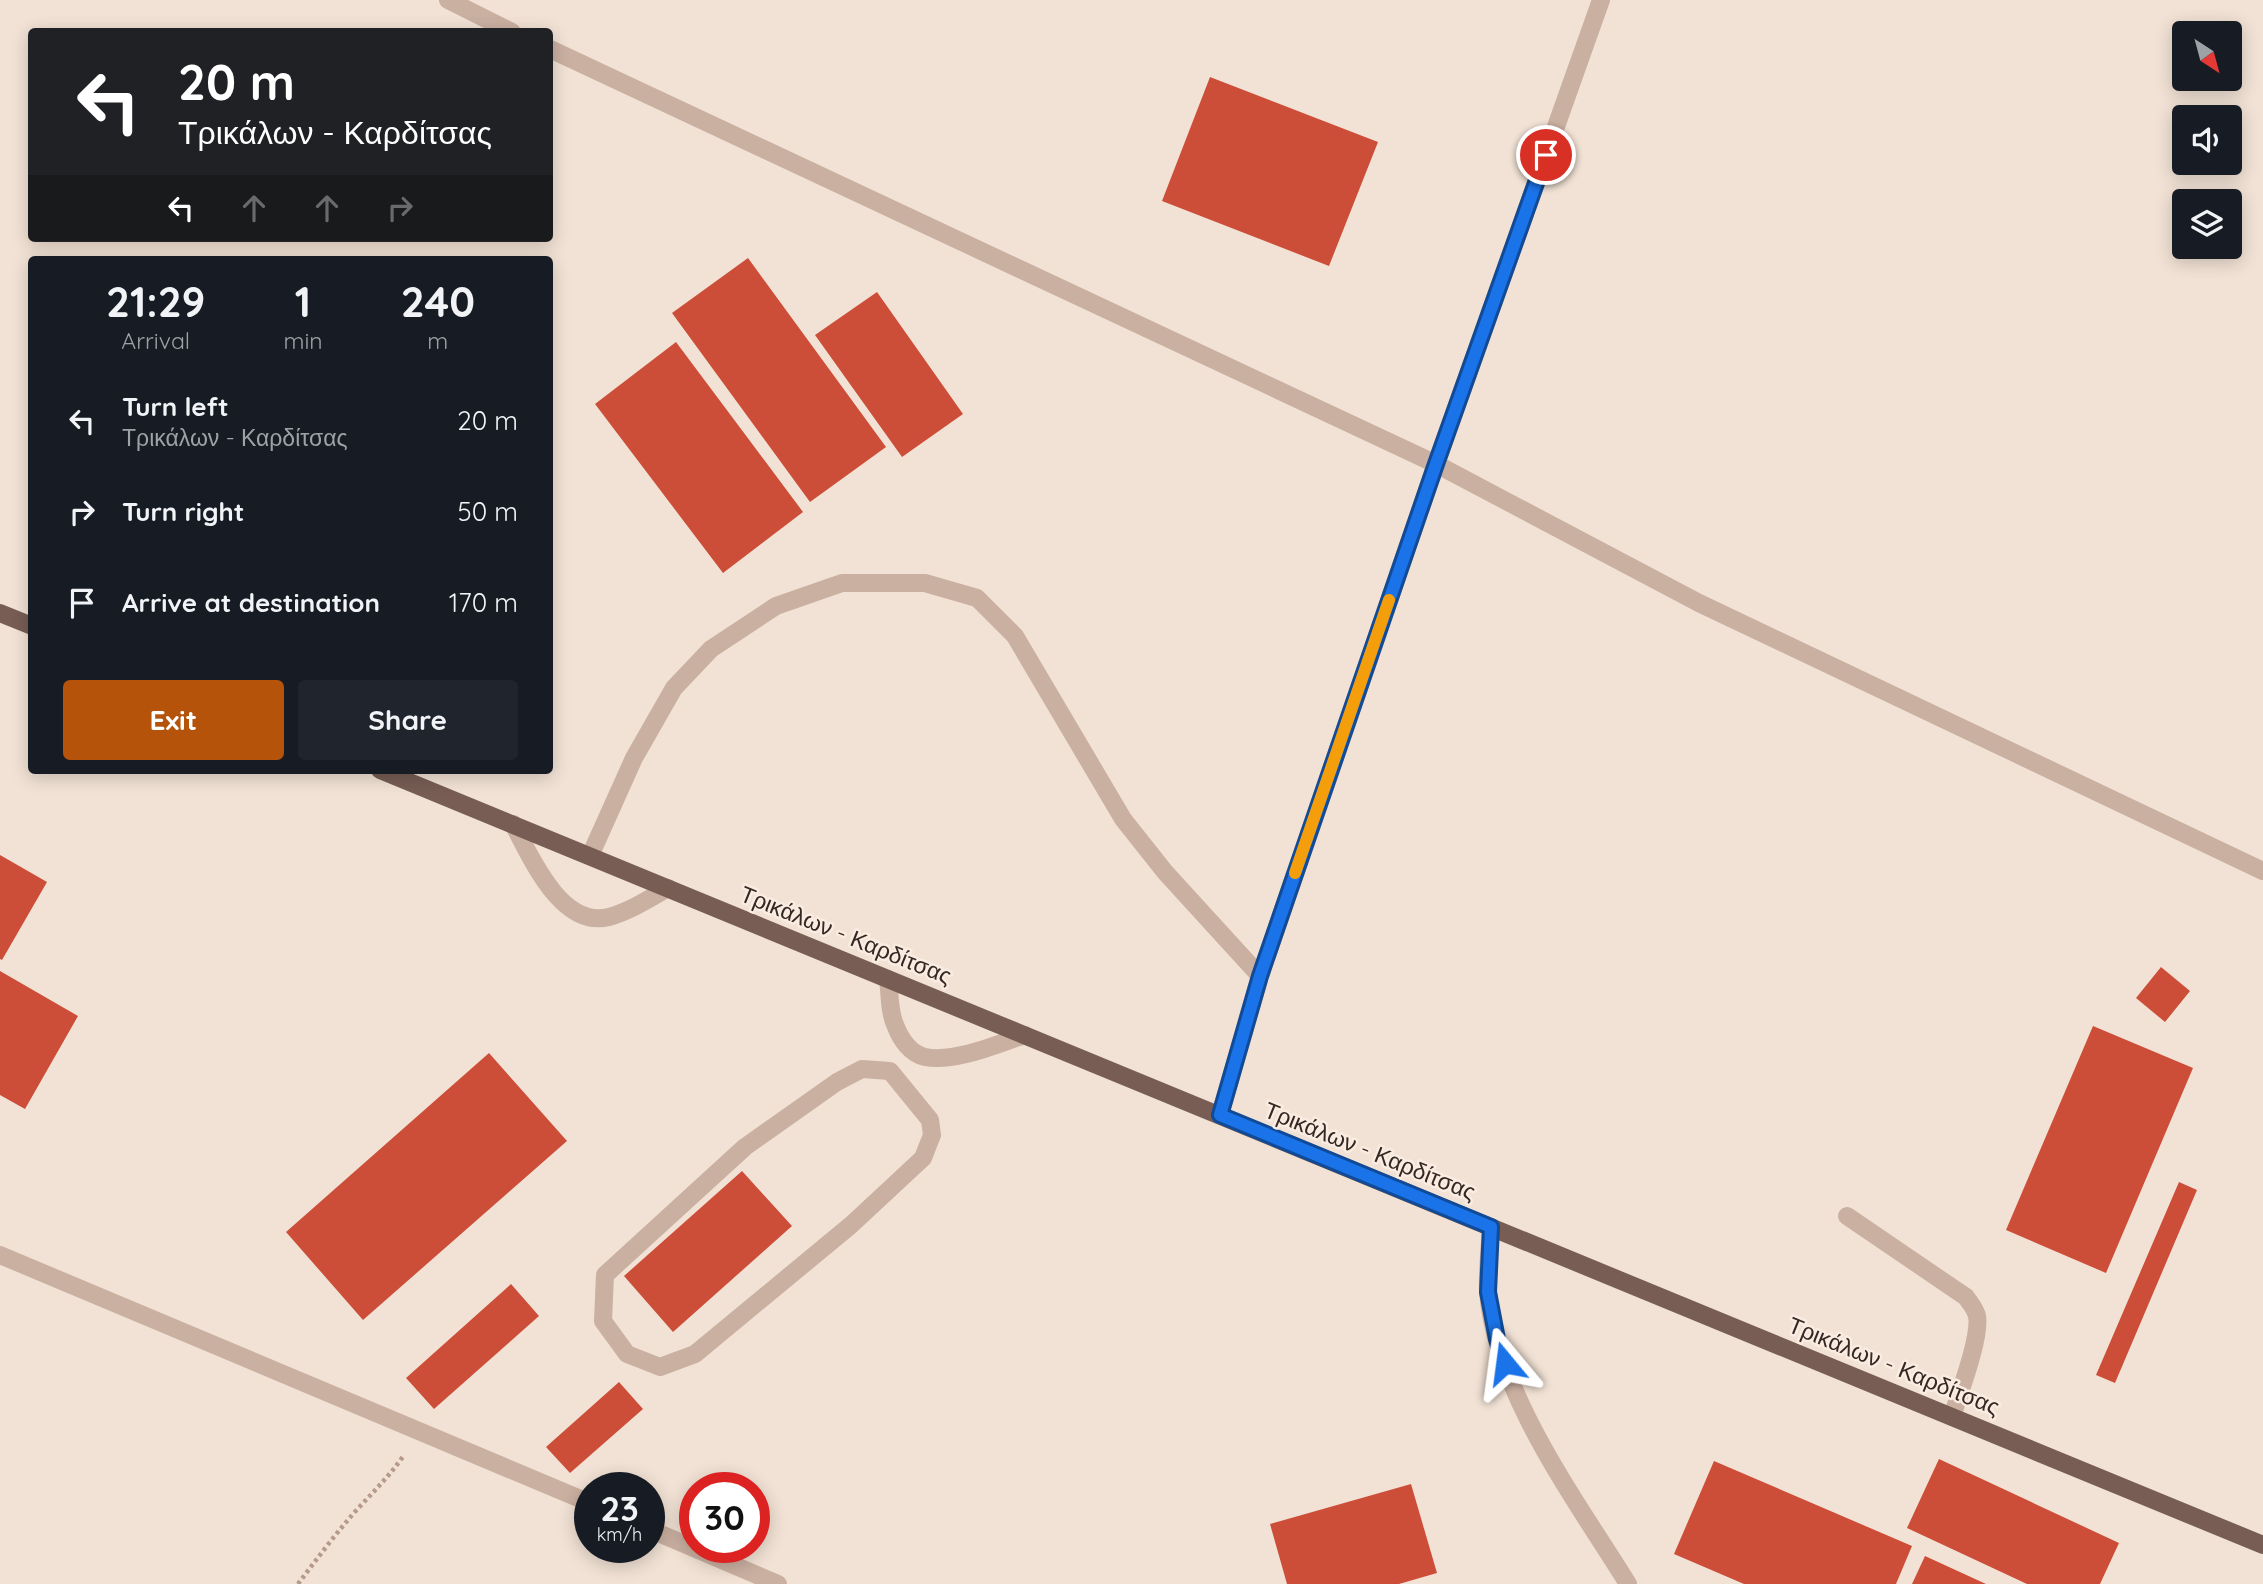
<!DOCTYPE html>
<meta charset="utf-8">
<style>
body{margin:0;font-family:Quicksand,sans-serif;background:#20242c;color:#f1f3f6;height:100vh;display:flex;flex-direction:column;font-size:26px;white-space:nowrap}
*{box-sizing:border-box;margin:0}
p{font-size:23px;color:#9ea1a6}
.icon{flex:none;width:38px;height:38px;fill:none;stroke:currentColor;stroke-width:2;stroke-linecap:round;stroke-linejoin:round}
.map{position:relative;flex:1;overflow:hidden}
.panel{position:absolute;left:28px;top:256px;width:525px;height:518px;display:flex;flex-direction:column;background:#171b24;border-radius:7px;box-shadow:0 4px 18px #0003}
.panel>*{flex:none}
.hud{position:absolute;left:28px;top:28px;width:525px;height:214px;border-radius:7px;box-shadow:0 4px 18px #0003;background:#202124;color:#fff;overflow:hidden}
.needle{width:46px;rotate:144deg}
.fabs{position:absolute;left:2172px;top:21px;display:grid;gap:14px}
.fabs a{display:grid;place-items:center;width:70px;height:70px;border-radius:7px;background:#171b24;box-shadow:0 4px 18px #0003;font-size:35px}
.speed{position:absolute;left:574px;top:1472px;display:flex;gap:14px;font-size:35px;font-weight:700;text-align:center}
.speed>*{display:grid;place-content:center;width:91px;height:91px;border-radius:50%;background:#171b24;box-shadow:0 4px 18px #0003;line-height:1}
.speed small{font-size:18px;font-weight:400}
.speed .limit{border:10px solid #d22;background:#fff;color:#111}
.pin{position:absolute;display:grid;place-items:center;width:60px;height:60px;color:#fff;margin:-30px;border:4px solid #fff;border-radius:50%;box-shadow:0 2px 7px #0007}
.me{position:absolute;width:77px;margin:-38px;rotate:344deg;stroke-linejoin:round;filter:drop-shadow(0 0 5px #0008)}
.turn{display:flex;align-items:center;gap:24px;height:147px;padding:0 35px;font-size:32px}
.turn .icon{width:91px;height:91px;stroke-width:2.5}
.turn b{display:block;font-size:49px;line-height:60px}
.lanes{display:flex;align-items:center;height:66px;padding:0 35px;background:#0003;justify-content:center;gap:35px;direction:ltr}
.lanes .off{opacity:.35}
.eta{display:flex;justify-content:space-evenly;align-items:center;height:119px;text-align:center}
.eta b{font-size:42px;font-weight:800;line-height:49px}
.action{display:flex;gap:14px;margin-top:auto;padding:14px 35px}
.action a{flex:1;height:80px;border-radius:7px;background:#b45309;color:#fff;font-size:28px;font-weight:800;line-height:80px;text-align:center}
.action a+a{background:#20242c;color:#f1f3f6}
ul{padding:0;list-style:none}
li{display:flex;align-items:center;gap:21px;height:91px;padding:0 35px}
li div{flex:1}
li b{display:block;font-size:26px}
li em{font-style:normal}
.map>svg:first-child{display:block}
.building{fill:#cd4e38}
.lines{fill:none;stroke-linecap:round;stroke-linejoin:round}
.path{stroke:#b69a8b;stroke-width:4.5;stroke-dasharray:3.5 3.5;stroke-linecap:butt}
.minor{stroke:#cab0a1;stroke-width:18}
.major{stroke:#775d54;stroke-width:18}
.route-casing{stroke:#114b97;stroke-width:18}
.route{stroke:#1a73e8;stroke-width:12}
.slow{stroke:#f59e0b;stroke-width:12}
.labels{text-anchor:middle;stroke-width:5;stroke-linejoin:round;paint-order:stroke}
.street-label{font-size:23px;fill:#342824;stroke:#faece1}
</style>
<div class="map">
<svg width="2263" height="1584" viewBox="0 0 2263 1584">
<rect width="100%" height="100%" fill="#f2e2d5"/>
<path class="building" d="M1210 77 1378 142 1329 266 1162 201Z
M748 258 886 447 810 502 672 313Z
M877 292 963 414 902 457 815 335Z
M676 342 803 512 723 573 595 404Z
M0 855 47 882 2 960 0 959Z
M2161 967 2190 991 2165 1022 2136 998Z
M0 971 78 1016 25 1109 0 1095Z
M2093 1026 2193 1068 2106 1273 2006 1230Z
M489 1053 567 1141 363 1320 286 1232Z
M742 1171 792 1226 673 1332 624 1276Z
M2179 1182 2197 1190 2115 1383 2096 1375Z
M511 1284 539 1316 434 1409 406 1378Z
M619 1382 643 1409 570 1473 546 1447Z
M1939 1459 2119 1543 2100 1584H2027L1907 1528Z
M1714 1461 1912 1546 1896 1584H1744L1674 1554Z
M1411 1484 1437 1573 1399 1584H1287L1270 1524Z
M1925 1556 1986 1584H1912Z"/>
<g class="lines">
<path class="path" d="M298 1584C316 1560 334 1536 353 1514 371 1494 389 1477 404 1455"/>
<path class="minor" d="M448 0 512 32
M550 49 1436 464 1699 603 2263 871
M513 824C531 857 561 929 609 917 630 911 649 899 668 888
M590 856 634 758 674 688 711 649 776 606 842 583H925L977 598 1015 636 1123 819 1165 872 1260 976
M888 979C890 994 889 1013 896 1027 901 1040 911 1054 925 1057 954 1063 997 1044 1025 1035
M862 1069 890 1071 930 1120 932 1135 923 1158 851 1225 695 1354 660 1367 627 1354 603 1321 605 1275 745 1147 837 1082Z
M1220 1115 1260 976 1436 464 1601 0
M1847 1216 1966 1297C1970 1303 1975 1308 1977 1316 1981 1337 1959 1394 1952 1417
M1491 1227C1490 1248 1487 1270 1488 1291 1495 1392 1576 1500 1628 1584
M0 1255 590 1503
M649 1529 778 1584"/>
<path class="major" d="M0 613 32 626
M380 770 2263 1545"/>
</g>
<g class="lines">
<g class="route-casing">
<path id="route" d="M1505 1363 1497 1339 1488 1292 1491 1227 1220 1115 1260 976 1436 464 1546 155"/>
</g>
<use href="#route" class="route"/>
<path class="slow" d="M1295 873 1389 600"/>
</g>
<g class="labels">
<g class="street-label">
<text transform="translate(846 935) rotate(22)" y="8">Τρικάλων - Καρδίτσας</text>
<text transform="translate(1370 1151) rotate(22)" y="8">Τρικάλων - Καρδίτσας</text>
<text transform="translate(1894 1366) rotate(22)" y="8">Τρικάλων - Καρδίτσας</text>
</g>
</g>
</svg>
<div class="fabs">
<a><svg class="needle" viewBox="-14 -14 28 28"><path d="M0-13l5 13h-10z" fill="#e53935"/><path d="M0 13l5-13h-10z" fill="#9ea1a6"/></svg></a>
<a><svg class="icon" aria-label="sound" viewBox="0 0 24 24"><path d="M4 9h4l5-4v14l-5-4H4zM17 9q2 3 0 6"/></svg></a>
<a><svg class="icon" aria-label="layers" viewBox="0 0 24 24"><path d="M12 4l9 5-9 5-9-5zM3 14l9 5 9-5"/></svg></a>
</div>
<div class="speed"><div>23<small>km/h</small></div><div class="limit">30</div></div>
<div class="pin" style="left:1546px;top:155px;background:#d93025"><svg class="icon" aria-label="arrive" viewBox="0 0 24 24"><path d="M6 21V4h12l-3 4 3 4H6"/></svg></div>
<svg class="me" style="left:1505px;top:1363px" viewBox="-20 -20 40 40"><path d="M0-17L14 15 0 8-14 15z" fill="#1a73e8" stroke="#fff" stroke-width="4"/></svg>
<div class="hud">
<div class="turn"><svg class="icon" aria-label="left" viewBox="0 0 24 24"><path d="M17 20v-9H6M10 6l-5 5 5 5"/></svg><div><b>20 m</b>Τρικάλων - Καρδίτσας</div></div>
<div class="lanes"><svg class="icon" aria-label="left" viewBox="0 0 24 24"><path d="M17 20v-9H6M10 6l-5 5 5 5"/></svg><svg class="icon off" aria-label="ahead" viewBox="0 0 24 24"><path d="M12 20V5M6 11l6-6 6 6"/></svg><svg class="icon off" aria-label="ahead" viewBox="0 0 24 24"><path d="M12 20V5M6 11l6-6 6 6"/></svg><svg class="icon off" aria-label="right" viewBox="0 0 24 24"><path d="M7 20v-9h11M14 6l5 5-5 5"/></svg></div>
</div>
<section class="panel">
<div class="eta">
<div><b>21:29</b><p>Arrival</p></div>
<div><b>1</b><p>min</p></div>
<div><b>240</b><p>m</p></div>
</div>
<ul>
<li><svg class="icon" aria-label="left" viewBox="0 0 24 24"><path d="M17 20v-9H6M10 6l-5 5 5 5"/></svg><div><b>Turn left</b><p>Τρικάλων - Καρδίτσας</p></div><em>20 m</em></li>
<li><svg class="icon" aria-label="right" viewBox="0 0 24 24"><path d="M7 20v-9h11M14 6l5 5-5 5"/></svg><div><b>Turn right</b></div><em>50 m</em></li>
<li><svg class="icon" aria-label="arrive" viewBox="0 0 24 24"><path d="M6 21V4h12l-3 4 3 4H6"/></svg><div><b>Arrive at destination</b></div><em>170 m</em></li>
</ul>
<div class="action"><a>Exit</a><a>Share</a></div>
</section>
</div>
